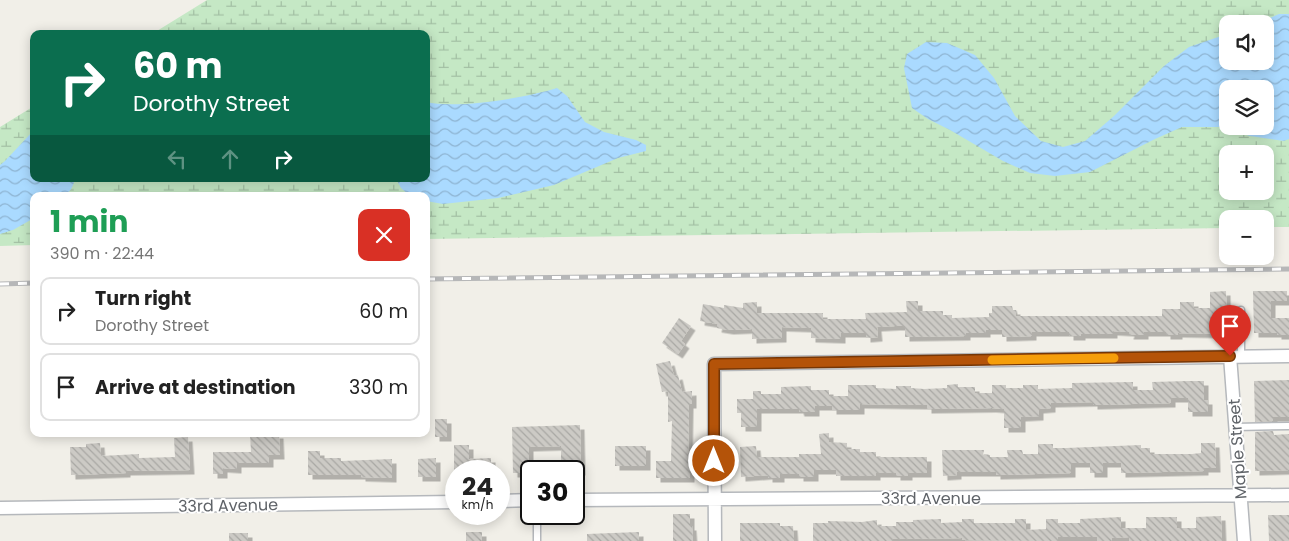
<!DOCTYPE html>
<meta charset="utf-8">
<style>
body{margin:0;font-family:Poppins,sans-serif;background:#f6f6f6;color:#222;height:100vh;display:flex;flex-direction:column;font-size:19px;white-space:nowrap}
*{box-sizing:border-box;margin:0}
p{font-size:16px;color:#767676}
.icon{flex:none;width:28px;height:28px;fill:none;stroke:currentColor;stroke-width:2;stroke-linecap:round;stroke-linejoin:round}
.map{position:relative;flex:1;overflow:hidden}
.panel{position:absolute;left:30px;top:192px;width:400px;height:245px;display:flex;flex-direction:column;background:#fff;border-radius:10px;box-shadow:0 2px 12px #0003}
.panel>*{flex:none}
.guide{position:absolute;left:30px;top:30px;width:400px;height:152px;border-radius:10px;box-shadow:0 2px 12px #0003;background:#0b6e4f;color:#fff;overflow:hidden}
.tools{position:absolute;left:1219px;top:15px;display:grid;gap:10px}
.tools a{display:grid;place-items:center;width:55px;height:55px;border-radius:10px;background:#fff;box-shadow:0 2px 12px #0003;font-size:25px}
.speed{position:absolute;left:445px;top:460px;display:flex;gap:10px;font-size:25px;font-weight:700;text-align:center}
.speed>*{display:grid;place-content:center;width:65px;height:65px;border-radius:50%;background:#fff;box-shadow:0 2px 12px #0003;line-height:1}
.speed small{font-size:12px;font-weight:400}
.speed .limit{border:2px solid #111;border-radius:8px;background:#fff;color:#111}
.pin{position:absolute;display:grid;place-items:center;width:42px;height:42px;color:#fff;margin:-51px -21px;border-radius:50% 50% 50% 0;rotate:-45deg;box-shadow:0 0 5px #0007}
.pin .icon{rotate:45deg}
.me{position:absolute;width:55px;margin:-28px;rotate:0deg;stroke-linejoin:round;filter:drop-shadow(0 0 4px #0008)}
.turn{display:flex;align-items:center;gap:18px;height:105px;padding:0 20px;font-size:22px}
.turn .icon{width:65px;height:65px;stroke-width:2.5}
.turn b{display:block;font-size:35px;line-height:42px}
.lanes{display:flex;align-items:center;height:48px;padding:0 20px;background:#0003;justify-content:center;gap:25px;direction:ltr}
.lanes .off{opacity:.35}
.round{display:grid;place-items:center;flex:none;width:52px;height:52px;border-radius:10px;background:#f6f6f6}
.summary{display:flex;align-items:center;justify-content:space-between;height:85px;padding:0 20px}
h1{font-size:30px;font-weight:700;line-height:38px;color:#1e9e55}
ul{padding:0;list-style:none}
li{display:flex;align-items:center;gap:15px;height:68px;margin:0 10px 8px;padding:0 10px;border:2px solid #e0e0e0;border-radius:10px}
li div{flex:1}
li b{display:block;font-size:19px}
li em{font-style:normal}
.map>svg:first-child{display:block}
.wetland{fill:url(#wetland-marsh);fill-rule:evenodd}
.water{fill:url(#water-waves);fill-rule:evenodd}
.building{fill:url(#building-back-hatch);filter:url(#shadow)}
.lines{fill:none;stroke-linecap:round;stroke-linejoin:round}
.service-casing{stroke:#b5b8bc;stroke-width:9}
.minor-casing{stroke:#b5b8bc;stroke-width:15}
.service{stroke:#fff;stroke-width:6}
.minor{stroke:#fff;stroke-width:12}
.rail-casing{stroke:#b6b7b8;stroke-width:5}
.rail{stroke:#fff;stroke-width:3;stroke-dasharray:9;stroke-linecap:butt}
.route-casing{stroke:#753606;stroke-width:12}
.route{stroke:#b45309;stroke-width:9}
.slow{stroke:#f59e0b;stroke-width:9}
.labels{text-anchor:middle;stroke-width:4;stroke-linejoin:round;paint-order:stroke}
.street-label{font-size:16px;fill:#5f6368;stroke:#fff}
</style>
<div class="map">
<svg width="1289" height="541" viewBox="0 0 1289 541">
<defs>
<pattern id="wetland-marsh" width="20" height="14" patternUnits="userSpaceOnUse" patternTransform="scale(1.25)"><rect width="20" height="14" fill="#c5e8c5"/><path d="M1 5h8M5 5V1M11 12h8M15 12V8" fill="none" stroke="#a3c0a4"/></pattern>
<pattern id="water-waves" width="16" height="10" patternUnits="userSpaceOnUse" patternTransform="scale(1.25)"><rect width="16" height="10" fill="#aadaff"/><path d="M0 5q4-4 8 0t8 0" fill="none" stroke="#8eb4d2"/></pattern>
<pattern id="building-back-hatch" width="6" height="6" patternUnits="userSpaceOnUse" patternTransform="scale(1.25)"><rect width="6" height="6" fill="#cccac5"/><path d="M-1 5l2 2M0 0l6 6M5-1l2 2" fill="none" stroke="#a9a8a4"/></pattern>
<filter id="shadow"><feDropShadow dx="4.5" dy="4.5" stdDeviation="0" flood-color="#0004"/></filter>
</defs>
<rect width="100%" height="100%" fill="#f1efe8"/>
<path class="wetland" d="M207 0H1289V227H1265V219H1228L1227 228 426 239V196H34V245L0 246V127L34 106V179H426V34H152ZM1228 24H1265V61H1228ZM1228 89H1265V126H1228ZM1228 154H1265V191H1228Z"/>
<path class="water" d="M1279 14H1289V139L1284 141 1250 136 1221 127H1182L1155 139 1090 172 1055 176 1030 173 1003 161 950 130 928 119 912 108 904 68 907 54 926 42 947 43 975 55 994 78 1015 116 1041 141 1063 147 1085 141 1114 116 1164 66 1189 47 1227 34 1228 61H1265V24H1256ZM1228 89H1265V126H1228Z
M557 88 567 96 585 122 604 132 636 140 646 145V151L618 158 554 185 498 198 443 204 426 201V196H410L401 188 396 179H426V102C458 109 525 98 557 88Z
M34 130V179H75C69 203 54 196 34 196V218L13 230 0 234V165L5 161Z"/>
<path class="building" d="M1226 291 1227 334 1178 333V335H1166V332H1144V335H1129L1130 332 1113 331V334H1081V336H1069V332H1032V336L1002 337V330H986V333H966V336L905 337V326H895L877 327 878 337 866 338V333H841V339L811 338V328L782 327V338L752 339V329L729 330 717 328 718 324 700 321 703 304 724 308V305L743 308V303L757 302V313H823V319H866L865 313 907 312 906 301H918V311H943V315H952V318L989 317V313H992V306H1012L1013 310H1016V316H1162V309H1180V302H1194V308H1210V292Z
M1253 291H1287V301H1271V318H1289V335H1277V333H1254Z
M679 318 691 326 681 341 685 344 678 354 662 343Z
M670 361 674 376 678 375 682 392 692 391V404H689L688 461H690V478H656V461H671L672 421 668 422V391L662 392 656 364Z
M1289 380V417H1273V421L1255 422 1254 381Z
M1188 381H1204V400H1208V412H1188V398H1171V403L1093 405V402L1051 403V408L1039 409V416L1021 417V428H1004V409L992 408 927 409V405L860 404V410H832V406H815V412H800L799 409H757V427H741V413H737V399H753V391H761V394H781V387L811 386V390H829V396H848V385H876V388L896 389V386H911V388L924 389 947 388V385L958 384V387H975V393H992V385H1006V388H1023V385H1038V389L1072 388V383L1133 382V390H1153L1152 382Z
M435 419H447V437H435Z
M580 425 581 471H561V446L529 447V473H513L512 427Z
M1273 431 1274 435 1289 434V470L1255 471V432Z
M829 433V442L847 443V449H860V452H876V457H927V473H908V476H896V473H876V476H836V470H814V477H799V474H780V478H768V475L741 477 740 447 756 446 757 457H799V454H821L819 434Z
M250 434H279L280 455H269V463H237V469L223 468V474H213V452H251Z
M188 437 190 470 126 471V473L71 475 70 447H86V444L100 443 101 456 139 454V458L175 457 174 438Z
M1201 443H1215L1216 468H1204V471L1121 473V463H1103V473H1090V463H1071V473L996 475V472H957V475L943 476 942 450H984L983 455H990V457H1008L1007 450H1022L1023 454H1038V444H1053V448H1066L1141 445V448H1150V454H1192L1201 453Z
M454 445H469V459L491 458V471H454Z
M615 446H646V466H615Z
M308 451H320V458H341V461L392 459V478L361 477V475H308Z
M436 458V477H418V459Z
M673 514H690V526H692L693 541H673Z
M1268 515H1289V541H1269Z
M1221 516 1222 541H1129V537L1112 538V541H1097V537H1058V541L962 540V538L893 539V541H813V523H828V521L862 522 877 520V526H896V522H913V520L941 519V523L962 522V519H974V523H1015V519H1026V530L1046 529V519H1058V523H1080V519L1121 517V528H1146V517H1177V528H1196V517Z
M740 523H780V526H793L794 541H740Z
M466 532H482V541H466Z
M639 532V541H587V534Z
M229 533H248V541H229Z"/>
<g class="lines">
<g class="service-casing">
<path id="service" d="M1241 310V356
M1235 427 1289 426
M537 541V514"/>
</g>
<g class="minor-casing">
<path id="minor" d="M1230 356 1244 541
M574 500 1289 495
M499 501 531 500
M0 508 456 502
M715 541 714 364 1289 356"/>
</g>
<use href="#service" class="service"/>
<use href="#minor" class="minor"/>
<g class="rail-casing">
<path id="rail" d="M426 279 1289 269
M0 284 34 283"/>
</g>
<use href="#rail" class="rail"/>
</g>
<g class="lines">
<g class="route-casing">
<path id="route" d="M714 461V364L1230 356"/>
</g>
<use href="#route" class="route"/>
<path class="slow" d="M992 360 1114 358"/>
</g>
<g class="labels">
<g class="street-label">
<text transform="translate(1237 449) rotate(-94)" y="6">Maple Street</text>
<text x="931" y="504">33rd Avenue</text>
<text transform="translate(228 505) rotate(-1)" y="6">33rd Avenue</text>
</g>
</g>
</svg>
<div class="tools">
<a><svg class="icon" aria-label="sound" viewBox="0 0 24 24"><path d="M4 9h4l5-4v14l-5-4H4zM17 9q2 3 0 6"/></svg></a>
<a><svg class="icon" aria-label="layers" viewBox="0 0 24 24"><path d="M12 4l9 5-9 5-9-5zM3 14l9 5 9-5"/></svg></a>
<a>+</a>
<a>−</a>
</div>
<div class="speed"><div>24<small>km/h</small></div><div class="limit">30</div></div>
<div class="pin" style="left:1230px;top:356px;background:#d93025"><svg class="icon" aria-label="arrive" viewBox="0 0 24 24"><path d="M6 21V4h12l-3 4 3 4H6"/></svg></div>
<svg class="me" style="left:714px;top:461px" viewBox="-20 -20 40 40"><circle r="17" fill="#b45309" stroke="#fff" stroke-width="3"/><path d="M0-11L8 9 0 5-8 9z" fill="#fff"/></svg>
<div class="guide">
<div class="turn"><svg class="icon" aria-label="right" viewBox="0 0 24 24"><path d="M7 20v-9h11M14 6l5 5-5 5"/></svg><div><b>60 m</b>Dorothy Street</div></div>
<div class="lanes"><svg class="icon off" aria-label="left" viewBox="0 0 24 24"><path d="M17 20v-9H6M10 6l-5 5 5 5"/></svg><svg class="icon off" aria-label="ahead" viewBox="0 0 24 24"><path d="M12 20V5M6 11l6-6 6 6"/></svg><svg class="icon" aria-label="right" viewBox="0 0 24 24"><path d="M7 20v-9h11M14 6l5 5-5 5"/></svg></div>
</div>
<section class="panel">
<div class="summary"><div><h1>1 min</h1><p>390 m · 22:44</p></div><a class="round" style="background:#d93025;color:#fff"><svg class="icon" aria-label="close" viewBox="0 0 24 24"><path d="M6 6l12 12M18 6L6 18"/></svg></a></div>
<ul>
<li><svg class="icon" aria-label="right" viewBox="0 0 24 24"><path d="M7 20v-9h11M14 6l5 5-5 5"/></svg><div><b>Turn right</b><p>Dorothy Street</p></div><em>60 m</em></li>
<li><svg class="icon" aria-label="arrive" viewBox="0 0 24 24"><path d="M6 21V4h12l-3 4 3 4H6"/></svg><div><b>Arrive at destination</b></div><em>330 m</em></li>
</ul>
</section>
</div>
